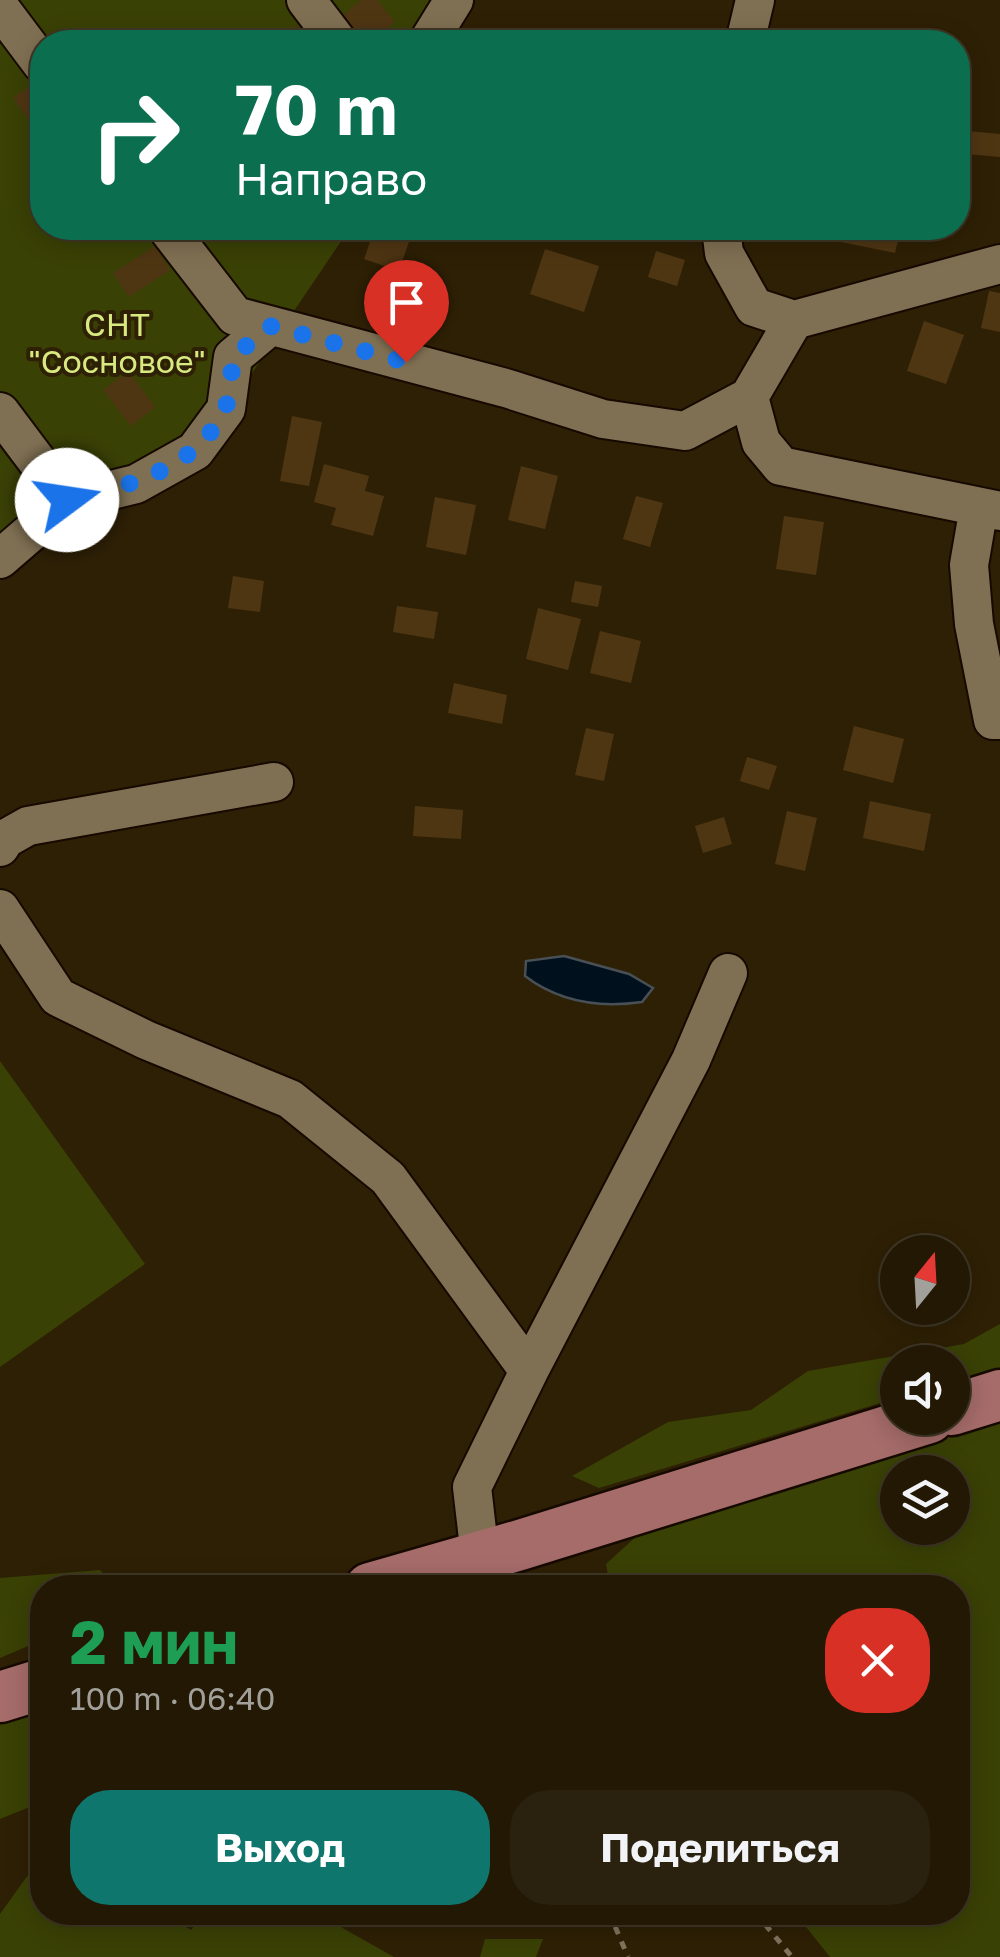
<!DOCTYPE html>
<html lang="ru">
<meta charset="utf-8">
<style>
body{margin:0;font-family:"Golos Text",sans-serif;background:#2a210e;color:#f1f3f6;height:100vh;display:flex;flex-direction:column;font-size:38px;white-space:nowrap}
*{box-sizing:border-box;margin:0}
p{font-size:32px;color:#a2a09a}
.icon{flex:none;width:55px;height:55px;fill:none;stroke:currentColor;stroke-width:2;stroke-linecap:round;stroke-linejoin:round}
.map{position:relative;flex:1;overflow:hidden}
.drawer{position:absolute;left:30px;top:1575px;width:940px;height:350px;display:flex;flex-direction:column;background:#221804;border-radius:40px;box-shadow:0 5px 25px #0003,0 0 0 2px #3f3726}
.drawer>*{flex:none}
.banner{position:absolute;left:30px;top:30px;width:940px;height:210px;border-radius:40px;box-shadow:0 5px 25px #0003,0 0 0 2px #3f3726;background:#0b6e4f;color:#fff;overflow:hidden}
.needle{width:65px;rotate:18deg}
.tools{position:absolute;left:880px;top:1235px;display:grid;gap:20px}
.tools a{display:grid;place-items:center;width:90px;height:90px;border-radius:50%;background:#221804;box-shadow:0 5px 25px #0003,0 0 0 2px #3f3726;font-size:50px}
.pin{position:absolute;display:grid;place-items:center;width:85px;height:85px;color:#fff;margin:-102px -42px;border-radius:50% 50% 50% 0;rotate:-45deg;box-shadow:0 0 10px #0007}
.pin .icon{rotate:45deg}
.me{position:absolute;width:110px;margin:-55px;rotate:76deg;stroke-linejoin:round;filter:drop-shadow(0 0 8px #0008)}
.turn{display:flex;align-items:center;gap:35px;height:210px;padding:0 40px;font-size:45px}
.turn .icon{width:130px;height:130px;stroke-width:2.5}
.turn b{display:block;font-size:70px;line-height:85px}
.round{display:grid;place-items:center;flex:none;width:105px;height:105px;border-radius:40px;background:#2a210e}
.overview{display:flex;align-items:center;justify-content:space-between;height:170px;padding:0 40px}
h1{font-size:60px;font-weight:700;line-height:75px;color:#1e9e55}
.action{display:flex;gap:20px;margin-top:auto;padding:20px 40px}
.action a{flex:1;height:115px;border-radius:40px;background:#0f766e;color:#fff;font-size:40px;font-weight:700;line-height:115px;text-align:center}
.action a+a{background:#2a210e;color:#f1f3f6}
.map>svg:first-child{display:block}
.green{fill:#3a4105;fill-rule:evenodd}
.water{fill:#00101d;stroke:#485055;stroke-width:2.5}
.building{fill:#4f3613}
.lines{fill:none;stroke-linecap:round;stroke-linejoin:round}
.minor-casing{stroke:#160900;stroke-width:42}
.major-casing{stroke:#160900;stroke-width:55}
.path{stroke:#80745e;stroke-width:5;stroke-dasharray:8 8;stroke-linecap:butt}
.minor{stroke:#807053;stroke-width:38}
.major{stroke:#a56c6a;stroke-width:50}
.route{stroke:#1a73e8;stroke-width:18;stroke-dasharray:0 32.4}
.labels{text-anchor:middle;stroke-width:8;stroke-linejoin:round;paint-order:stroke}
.park-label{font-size:32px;fill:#d7e980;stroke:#2e2005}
</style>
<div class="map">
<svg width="1000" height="1957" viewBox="0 0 1000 1957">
<rect width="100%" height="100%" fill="#2e2005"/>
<path class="green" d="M0 0H454L425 42H42V228H350L242 388 144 472 69 476 0 547Z
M0 1061 145 1264 0 1367Z
M1000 1324V1368L953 1382 952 1362H898L897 1398 599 1488 572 1476 668 1422 751 1410 808 1371 964 1344Z
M1000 1420V1957H830L795 1913 958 1912V1588L610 1587 606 1564 640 1533ZM898 1472H952V1528H898Z
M100 1570 116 1587 42 1588V1640L0 1658V1578Z
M42 1709V1802L0 1819V1721Z
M42 1866V1912L162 1913 191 1930 205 1913H316L394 1957H0V1914L33 1868Z
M485 1939H543L536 1957H480Z"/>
<path class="water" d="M564 956 629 974 653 988 642 1002C600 1008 559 1002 525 976L526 961Z"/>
<path class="building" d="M361 0H377L395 22 370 42H365L342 16Z
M296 25 309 42H272Z
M34 83 42 94V110L29 120 13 98Z
M968 131 1000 134V157L967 154Z
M375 228 413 230 399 271 364 259Z
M844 228H901L895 253 841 242Z
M155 246 170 270 129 297 113 273Z
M545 249 599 266 584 312 530 294Z
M656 251 685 260 677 286 648 277Z
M989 291 1000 293V332L981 328Z
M924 321 964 335 946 384 907 371Z
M128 371 155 407 131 426 103 390Z
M292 416 322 422 309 486 280 481Z
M324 464 369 476 365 491 384 496 373 536 331 525 336 508 314 502Z
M521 466 558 476 545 529 508 520Z
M636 496 663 503 650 547 623 539Z
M435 497 476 505 466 555 426 547Z
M784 516 824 522 816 575 776 569Z
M233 576 264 581 260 612 228 608Z
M575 581 602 586 598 607 571 602Z
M397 606 438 612 434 639 393 632Z
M538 608 581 619 568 670 526 659Z
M600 631 641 641 631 683 590 673Z
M454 683 507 695 502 724 448 713Z
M854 726 904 739 893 783 843 770Z
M586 728 614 734 604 781 575 775Z
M747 757 777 766 769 790 740 781Z
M870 801 931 814 924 851 863 838Z
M415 806 463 810 461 839 413 836Z
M787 811 817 818 805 871 775 864Z
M724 817 732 844 703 853 695 826Z"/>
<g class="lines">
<g class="minor-casing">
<path id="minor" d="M306 0 338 42
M0 8 42 64
M428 42 454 0
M745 42 755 0
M167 228 235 316 509 389 603 419 685 431 749 397 794 320
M721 228 724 253 754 307 794 320 1000 264
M749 397 761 442 781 466 1000 511
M0 412 67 501
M979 507 969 565 974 624 993 720H1000
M0 559 67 501 136 484 195 451 226 409 233 357 270 326
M0 847 5 839 28 826 274 782
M0 909 58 997 146 1040 290 1099 388 1178 529 1371 472 1487 480 1556
M529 1371 691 1060 728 973"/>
</g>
<g class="major-casing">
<path id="major" d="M952 1410 1000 1395
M370 1588 520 1545 929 1418
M0 1697 42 1684"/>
</g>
<path class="path" d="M609 1912 628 1957
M755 1912 792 1957"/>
<use href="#minor" class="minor"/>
<use href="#major" class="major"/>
</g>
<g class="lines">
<path class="route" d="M67 500C127 486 194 471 224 411 231 397 231 373 233 357L270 326 406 362"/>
</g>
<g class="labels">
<g class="park-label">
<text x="117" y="336">СНТ<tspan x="117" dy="37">"Сосновое"</tspan></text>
</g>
</g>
</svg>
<div class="tools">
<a><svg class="needle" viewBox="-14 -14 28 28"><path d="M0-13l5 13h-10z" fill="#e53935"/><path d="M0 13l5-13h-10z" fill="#a2a09a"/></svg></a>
<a><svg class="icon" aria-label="sound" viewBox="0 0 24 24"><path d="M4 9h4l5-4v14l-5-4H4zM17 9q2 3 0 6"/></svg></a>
<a><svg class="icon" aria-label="layers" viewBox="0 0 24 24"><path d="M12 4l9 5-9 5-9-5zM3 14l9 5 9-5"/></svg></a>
</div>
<div class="pin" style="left:406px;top:362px;background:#d93025"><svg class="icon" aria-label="arrive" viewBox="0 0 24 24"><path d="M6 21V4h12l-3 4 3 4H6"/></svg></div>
<svg class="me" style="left:67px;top:500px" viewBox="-20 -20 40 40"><circle r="19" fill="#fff"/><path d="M0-13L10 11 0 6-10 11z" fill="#1a73e8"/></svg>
<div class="banner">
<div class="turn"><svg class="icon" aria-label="right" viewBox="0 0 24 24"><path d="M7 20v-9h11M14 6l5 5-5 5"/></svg><div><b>70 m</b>Направо</div></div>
</div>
<section class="drawer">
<div class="overview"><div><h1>2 мин</h1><p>100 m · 06:40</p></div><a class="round" style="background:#d93025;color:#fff"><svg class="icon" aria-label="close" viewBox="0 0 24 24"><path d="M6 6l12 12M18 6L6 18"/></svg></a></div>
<div class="action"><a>Выход</a><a>Поделиться</a></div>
</section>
</div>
